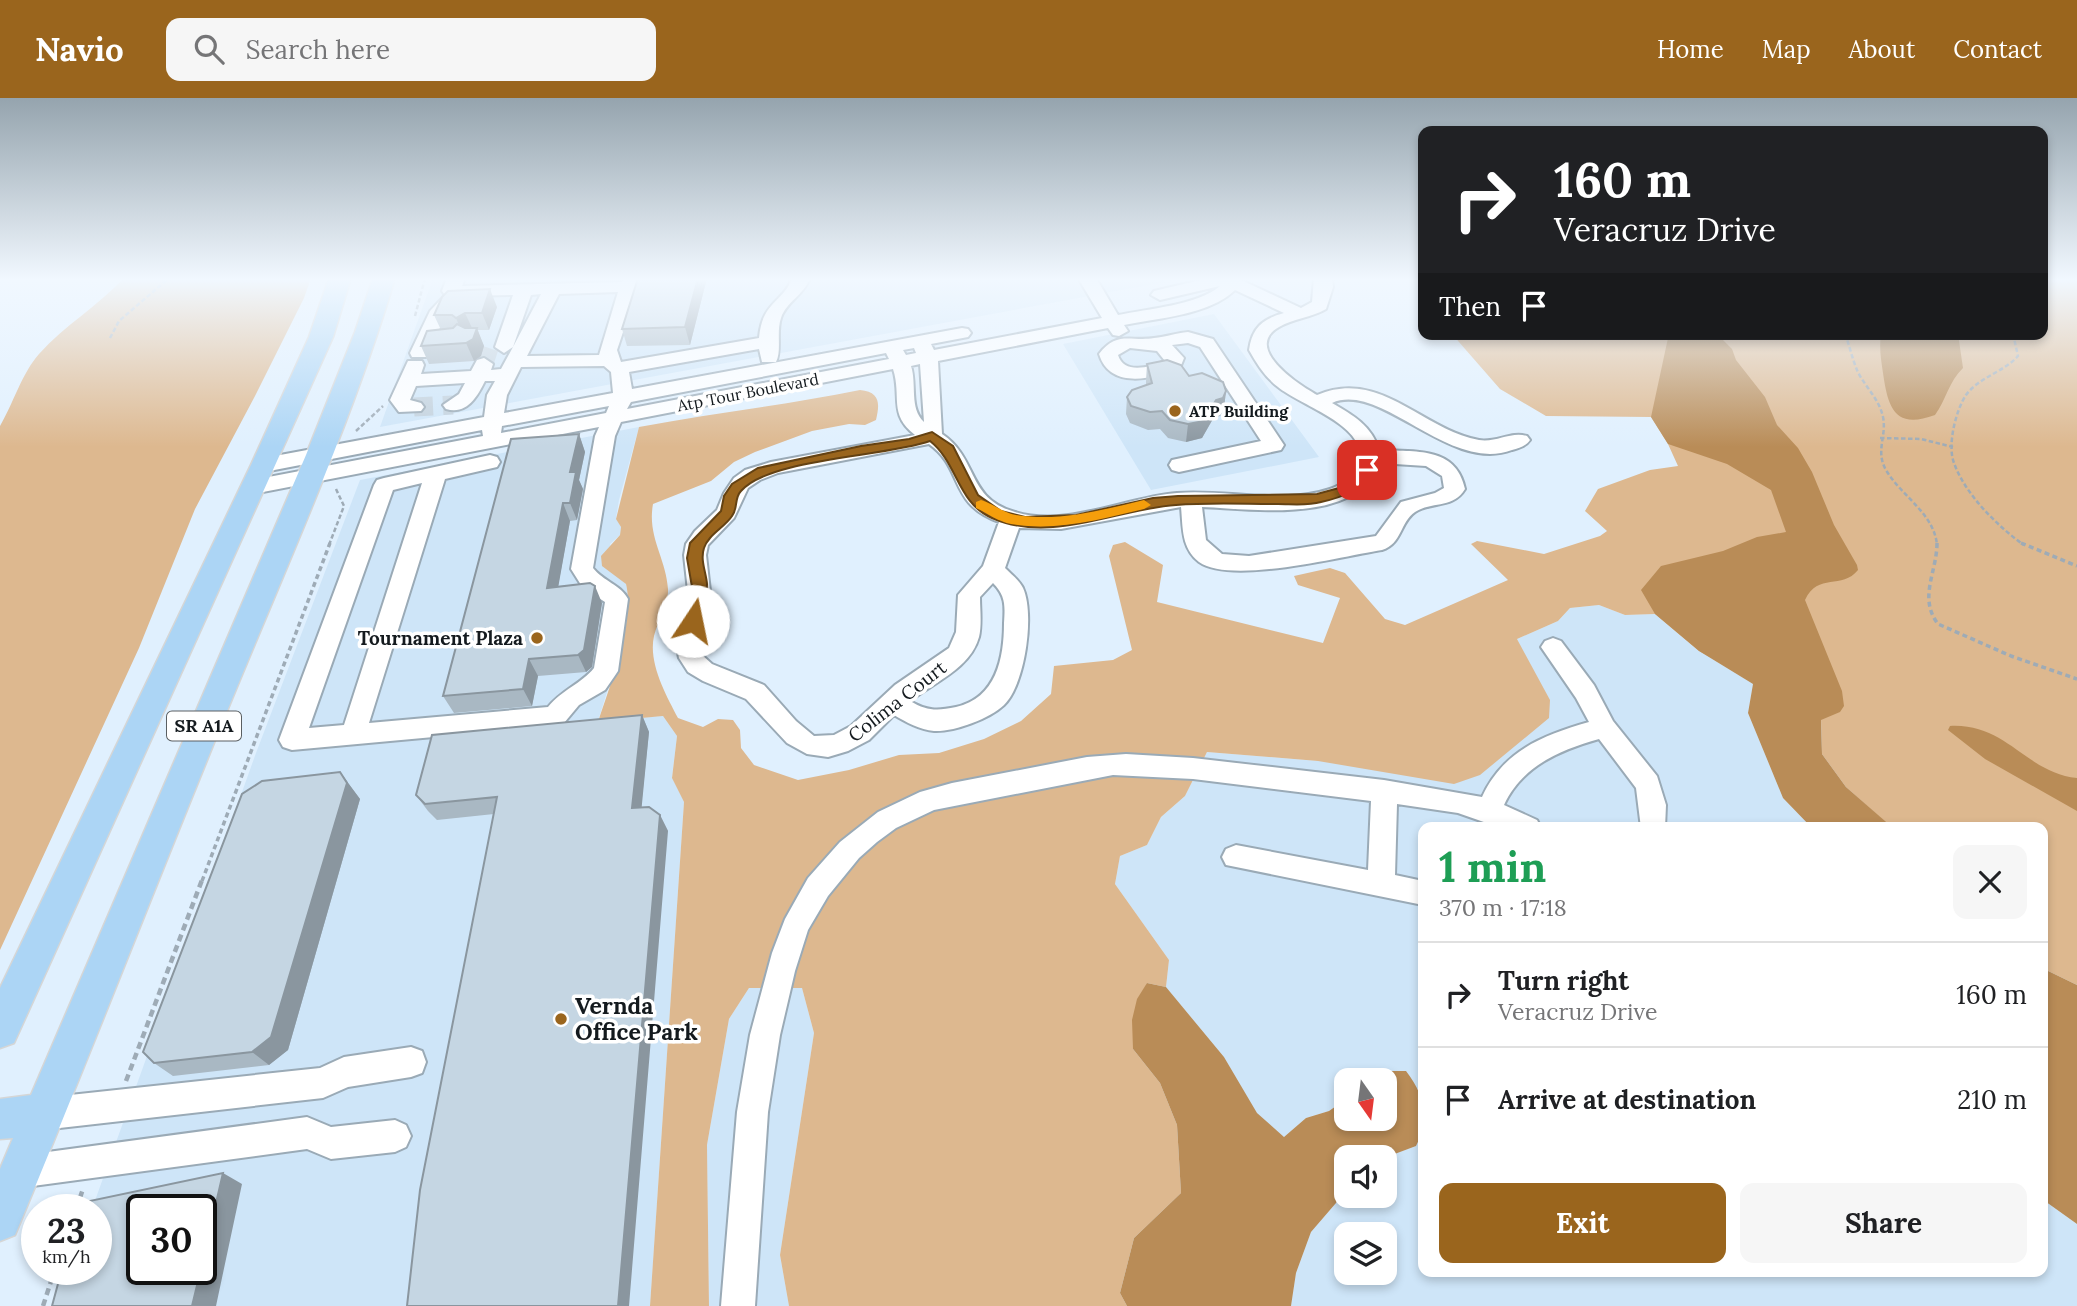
<!DOCTYPE html>
<meta charset="utf-8">
<style>
body{margin:0;font-family:Lora,serif;background:#f6f6f6;color:#202124;height:100vh;display:flex;flex-direction:column;font-size:26px;white-space:nowrap}
*{box-sizing:border-box;margin:0}
p{font-size:23px;color:#757577}
.icon{flex:none;width:38px;height:38px;fill:none;stroke:currentColor;stroke-width:2;stroke-linecap:round;stroke-linejoin:round}
.map{position:relative;flex:1;overflow:hidden}
.sheet{position:absolute;left:1418px;top:724px;width:630px;height:455px;display:flex;flex-direction:column;background:#fff;border-radius:14px;box-shadow:0 4px 10px #0003}
.sheet>*{flex:none}
.top-card{position:absolute;left:1418px;top:28px;width:630px;height:214px;border-radius:14px;box-shadow:0 4px 10px #0003;background:#202124;color:#fff;overflow:hidden}
.needle{width:46px;rotate:166deg}
.controls{position:absolute;left:1334px;top:970px;display:grid;gap:14px}
.controls a{display:grid;place-items:center;width:63px;height:63px;border-radius:14px;background:#fff;box-shadow:0 4px 10px #0003;font-size:35px}
.speed{position:absolute;left:21px;top:1096px;display:flex;gap:14px;font-size:35px;font-weight:700;text-align:center}
.speed>*{display:grid;place-content:center;width:91px;height:91px;border-radius:50%;background:#fff;box-shadow:0 4px 10px #0003;line-height:1}
.speed small{font-size:18px;font-weight:400}
.speed .limit{border:4px solid #111;border-radius:10px;background:#fff;color:#111}
.pin{position:absolute;display:grid;place-items:center;width:60px;height:60px;color:#fff;margin:-30px;border-radius:14px;box-shadow:0 4px 10px #0006}
.me{position:absolute;width:77px;margin:-38px;rotate:11deg;stroke-linejoin:round;filter:drop-shadow(0 0 5px #0008)}
.turn{display:flex;align-items:center;gap:24px;height:147px;padding:0 21px;font-size:32px}
.turn .icon{width:91px;height:91px;stroke-width:2.5}
.turn b{display:block;font-size:49px;line-height:60px}
.then{display:flex;align-items:center;height:66px;padding:0 21px;background:#0003;gap:14px;font-size:26px}
.round{display:grid;place-items:center;flex:none;width:74px;height:74px;border-radius:14px;background:#f6f6f6}
.headline{display:flex;align-items:center;justify-content:space-between;height:119px;padding:0 21px}
h1{font-size:42px;font-weight:700;line-height:52px;color:#1e9e55}
.action{display:flex;gap:14px;margin-top:auto;padding:14px 21px}
.action a{flex:1;height:80px;border-radius:14px;background:#9a651d;color:#fff;font-size:28px;font-weight:700;line-height:80px;text-align:center}
.action a+a{background:#f6f6f6;color:#202124}
ul{padding:0;list-style:none}
li{display:flex;align-items:center;gap:21px;height:105px;padding:0 21px;border-top:2px solid #e0e0e0}
li div{flex:1}
li b{display:block;font-size:26px}
li em{font-style:normal}
header{display:flex;align-items:center;gap:42px;box-sizing:border-box;height:98px;padding:0 35px;background:#9a651d;color:#fff}
header strong{font-size:33px}
nav{display:flex;gap:38px;margin-inline-start:auto;font-size:24px}
.search{width:490px;height:63px;background:#f6f6f6;display:flex;align-items:center;gap:18px;box-sizing:border-box;padding:0 24px;border-radius:14px;color:#757577;font-size:26px}
.map>svg:first-child{display:block}
.built{fill:#cee5f8;fill-rule:evenodd}
.green{fill:#ddb88f}
.water{fill:#b98c57}
.lines{fill:none;stroke-linecap:round;stroke-linejoin:round}
.minor-tunnel{stroke:#c1d0dc;stroke-width:19;stroke-dasharray:19 10;stroke-linecap:butt}
.minor-casing{stroke:#9aaab6;stroke-width:4}
.major-casing{stroke:#d5d6d6;stroke-width:3}
.path-far2{stroke:#9eabb6;stroke-width:2.5;stroke-dasharray:4.5 2.5;stroke-linecap:butt}
.path-far1{stroke:#9eabb6;stroke-width:3.5;stroke-dasharray:5 3.5;stroke-linecap:butt}
.path{stroke:#9eabb6;stroke-width:4.5;stroke-dasharray:7 4.5;stroke-linecap:butt}
.minor{fill:#fff;fill-rule:evenodd}
.major{fill:#acd5f5;fill-rule:evenodd}
.wall{fill:#a9b8c3}
.shaded-wall{fill:#8a969f}
.building{fill:#c5d6e3;stroke:#8a969f;stroke-width:2}
.route{fill:#9a651d;stroke:#644213;stroke-width:2}
.slow{fill:#f59e0b}
.poi-dot{fill:#9a651d;stroke:#fff;stroke-width:2.5}
.labels{text-anchor:middle;stroke-width:7;stroke-linejoin:round;paint-order:stroke}
.far-street-label{font-size:16px;fill:#141a1e;stroke:#fff}
.far-poi-label{font-size:16px;font-weight:bold;fill:#141a1e;stroke:#fff;text-anchor:start}
.shield{fill:#fff;stroke:#5a5f62;stroke-width:2}
.shield-label{font-size:18px;font-weight:bold;fill:#141a1e}
.poi-label{font-size:19px;font-weight:bold;fill:#141a1e;stroke:#fff;text-anchor:end}
.street-label{font-size:19px;fill:#141a1e;stroke:#fff}
.near-poi-label{font-size:23px;font-weight:bold;fill:#141a1e;stroke:#fff;text-anchor:start}
</style>
<header>
<strong>Navio</strong>
<div class="search"><svg class="icon" aria-label="search" viewBox="0 0 24 24"><circle cx="10" cy="10" r="6"/><path d="M15 15l6 6"/></svg>Search here</div>
<nav><a>Home</a><a>Map</a><a>About</a><a>Contact</a></nav>
</header>
<div class="map">
<svg width="2077" height="1208" viewBox="0 0 2077 1208">
<rect width="100%" height="100%" fill="#e0f0fe"/>
<path class="built" d="M433 180H1187L380 329Z
M1214 216 1319 359 1151 392 1063 246Z
M639 329 619 402 616 420 621 429 620 437 610 446 617 478 626 486 629 499 620 552 598 623 663 618 677 638 672 679 684 704 650 1208H57L96 1171V1111H92L256 655 360 382ZM142 1111H201V1171H142Z
M1599 507 1625 517 1655 516 1699 553 1753 586 1748 615 1783 700 1812 730H1423V1001L1420 992 1386 974 1373 982H1346V1001L1329 1013 1306 1020 1284 1039 1257 1016 1224 959 1166 889 1169 862 1115 786 1120 758 1147 747 1161 719 1185 698 1207 654 1318 663 1527 562 1517 541 1558 523 1570 510Z
M749 890H802L814 935 780 1157 789 1208H709L707 1047 729 921Z
M1423 1035V1174H2042V1101L2077 1126V1208H1291L1296 1175 1311 1134 1336 1105 1346 1086V1097H1384V1060L1416 1048ZM1346 1136H1384V1174H1346Z"/>
<path class="green" d="M124 180H311L304 200 255 298 195 411 139 550 0 852V328C13 306 22 275 39 256 65 227 98 208 124 180Z
M2042 180H2077V887L2042 870V730H1892L1846 689 1822 656 1821 621 1699 553 1655 516 1625 517 1599 507 1570 510 1558 523 1517 541 1550 602 1549 620 1480 677 1454 686 1318 663 1207 654 1185 698 1161 719 1147 747 1120 758 1115 786 1169 862 1166 889 1147 885 1133 951 1160 985 1177 1027 1181 1095 1134 1140 1120 1195 1127 1208H789L780 1157 814 935 802 890H749L729 921 707 1047 709 1208H650L684 704 672 680 677 638 663 618 598 624C610 588 635 522 626 486L602 468 601 458 620 437 621 429 616 421 639 329C713 315 787 307 860 292 880 294 880 305 876 322L865 327 849 326 812 333 755 354 734 364 711 383 653 406C647 439 666 460 668 491 669 507 658 522 654 538 648 565 666 597 678 620L703 629 718 621 733 622 740 632 741 650 754 667 798 682 849 672 899 657 939 655 984 641 1021 623 1051 596 1054 568 1113 562 1132 552 1109 458 1113 447 1125 444 1163 467 1157 504 1323 545 1340 500 1298 487 1294 478 1330 470 1345 475 1385 521 1405 527 1508 482 1471 446 1477 443 1544 456 1600 438 1607 433 1585 413 1598 391 1650 372 1678 368 1668 346 1651 319 1546 318 1500 291 1452 236H2042Z"/>
<path class="water" d="M1662 236H1717L1732 251 1736 262 1765 299 1777 327 1798 350 1812 374 1834 427 1857 467 1858 472C1842 492 1818 474 1805 502L1842 593 1844 608 1840 614 1821 622 1822 656 1846 689 1893 730H1812L1783 700 1748 615 1753 586 1699 553 1655 516 1641 492 1661 468 1723 453 1757 439 1786 434 1771 392 1727 366 1668 346 1651 319 1668 240Z
M1881 236H1958L1963 270C1949 283 1946 302 1935 317 1894 332 1888 309 1883 275 1881 262 1879 250 1881 236Z
M1950 628C2007 625 2026 675 2077 680V713L1985 661 1948 632Z
M2042 870 2077 887V1126L2042 1101Z
M1147 885 1166 889 1224 959 1257 1015 1284 1039 1306 1020 1329 1013 1346 1001V1020H1384V982H1373L1386 973H1406C1424 997 1431 1019 1416 1048L1384 1060 1346 1059V1086L1336 1105 1311 1134 1296 1175 1291 1208H1127L1120 1195 1134 1140 1181 1095 1177 1027 1160 985 1133 951 1132 922 1137 901Z"/>
<g class="lines">
<path class="minor-tunnel" d="M485 262 489 250
M414 309 453 307"/>
<g class="minor-casing">
<path id="minor" d="M447 180H465L462 188 622 184 623 180H641L617 252 621 264 759 240C762 203 784 204 792 180H810C804 197 786 204 781 220 776 234 782 253 776 264H762L759 251 629 274 632 291 962 230 968 231 971 235 968 239 931 246 934 252 1102 220 1078 180H1096L1118 217C1147 211 1198 207 1220 188L1160 202 1151 197 1154 193 1209 180H1237L1301 210 1312 204 1314 180H1332L1333 189 1326 211C1311 220 1294 220 1279 229 1242 250 1299 287 1317 297 1380 270 1421 331 1479 342 1496 345 1511 333 1527 338L1530 342C1526 348 1519 350 1512 352 1449 376 1381 283 1332 305 1353 317 1372 328 1379 352 1415 354 1456 348 1465 391 1453 411 1432 403 1415 414 1400 424 1402 446 1382 452 1343 458 1231 487 1199 464 1181 450 1183 429 1181 409L1061 431 1019 430 1005 470C1011 476 1019 482 1023 490 1035 516 1025 587 1004 607 989 621 954 634 934 633 920 632 906 624 894 617L869 642 848 653 828 659 807 656 787 645 746 601 703 583 688 574 679 560 676 545 688 493 684 457 686 446 695 433 717 412 724 395 734 380 745 372 771 364 915 337C888 316 902 299 893 271L621 324 615 338 593 470C603 483 621 487 628 501L618 573 614 579 605 592 579 607 564 625 555 628 292 652 283 649 279 642 374 387 377 382 384 380 490 357 497 359 500 364 497 369 445 381 369 625 548 609C563 591 581 586 594 570L605 504 583 490 571 471 595 338 599 329 253 396 246 394 243 389 246 384 253 382 483 338 482 332 264 374 257 372 254 367 257 362 264 360 484 319 487 297 495 283H485C477 299 467 317 446 311L443 307 459 296 465 285 416 288 410 302 421 305 424 309 421 313 399 314 390 302 408 263H422L424 267 421 276 471 273 477 262 484 260 493 266 491 272 501 271 513 249 504 255 495 249 513 197 463 198 447 215 426 259H412L410 255 430 213 445 197 442 193ZM1235 192 1284 215C1262 221 1252 230 1249 252 1257 266 1265 279 1278 289 1300 307 1360 325 1360 357 1360 374 1345 386 1330 391 1282 407 1227 391 1177 395 1125 399 1067 430 1015 414 966 400 979 361 942 336L938 263 1108 230 1113 237 1119 238 1128 233 1124 227C1159 220 1209 217 1235 192ZM618 194 599 257 527 258 559 196ZM541 196 513 249 531 197ZM914 250 916 255 906 257 903 252ZM886 255 889 261 627 311 631 304ZM920 266 924 324C909 310 917 286 911 268ZM604 268 611 274 613 295 504 315 507 297 521 269ZM609 308 606 315 501 335 502 328ZM929 346C964 370 948 406 999 424L983 468 958 497 956 534 949 550 895 587 851 628 834 637 814 638 796 623 764 587 712 566 702 557 701 536 710 493 706 457 708 447 734 420 748 390 760 382 778 375ZM1379 365 1426 368 1442 378 1444 390 1435 395 1401 404 1376 438 1249 458 1222 456 1206 442 1202 409C1253 411 1358 427 1379 365ZM422 385 344 627 309 630 393 392ZM993 485C1006 498 1005 508 1004 525 1004 561 996 600 956 609 937 613 927 613 910 603 934 584 970 571 979 539 982 526 980 512 980 499Z
M1188 234 1213 241 1284 347 1281 352 1179 374 1172 372 1169 367 1172 362 1261 343 1200 249 1188 245 1172 247 1184 260 1180 270C1153 281 1110 292 1099 256 1117 232 1131 244 1154 240 1166 239 1176 235 1188 234ZM1130 250 1157 253 1165 263C1150 269 1124 277 1118 257Z
M1553 540 1561 543 1594 587 1613 623 1657 678 1666 707 1665 730H1641L1636 690 1599 641C1560 652 1522 668 1504 707L1537 722 1541 730H1501L1458 715 1397 706 1395 777 1423 783V807L1226 767 1222 759 1226 751 1236 747 1368 772 1371 703 1193 681 1113 677 934 712 896 730 877 744 859 760 828 798 808 832 795 873 780 937 768 1014 755 1208H721L737 1014 750 937 772 855 785 821 808 780 840 744 878 714 920 694 952 685 1087 659 1126 656 1193 660 1384 682 1482 699C1503 653 1543 637 1589 624L1576 600 1541 549 1545 543Z
M411 949 422 953 426 964 422 975 411 979 348 989 323 1000 42 1032 31 1027 26 1016 31 1005 42 1000 320 970 344 959Z
M307 1019 331 1029 395 1022 406 1027 411 1038 406 1049 395 1054 331 1061 307 1051 18 1090 6 1086 2 1074 6 1062 18 1058Z"/>
</g>
<g class="major-casing">
<path id="major" d="M329 180H351L333 239 14 945 0 950V890L251 367 309 239Z
M373 180H395C350 330 284 473 225 618 154 791 87 965 15 1137L0 1143V1071L13 1040 0 1041V1001L31 997 306 357 355 234Z"/>
</g>
<path class="path-far2" d="M415 218 425 180
M1845 236C1849 246 1853 263 1857 272 1864 288 1879 300 1883 319 1887 338 1875 353 1886 372 1901 398 1934 415 1937 447
M2013 236 2018 258C2004 274 1979 279 1966 297 1956 312 1947 347 1954 365 1965 396 1997 428 2024 447
M110 240 119 223 169 180
M356 333 383 308
M1880 340 1921 341 1953 349
M329 447 344 408 335 389"/>
<path class="path-far1" d="M1937 445C1937 474 1918 500 1938 526L2011 558 2077 581
M2021 445 2077 468
M202 783 330 445"/>
<path class="path" d="M126 983 202 782
M76 1111 83 1091
M43 1208 55 1171"/>
<use href="#minor" class="minor"/>
<use href="#major" class="major"/>
</g>
<path class="wall" d="M707 180 690 247 627 248 622 231Z
M497 209 489 232H477L484 248 481 258 474 263 429 266 421 248 441 232 434 217Z
M1147 266 1189 278 1226 293 1224 310 1220 318 1214 319 1202 340 1186 344 1168 340 1160 331 1148 332 1130 325 1126 316 1127 299 1146 287V283Z
M579 336 585 354 579 382 583 391 577 422 570 423 558 488 602 505 592 569 586 574 538 578 532 608 454 615 443 598Z
M642 617 649 634 641 709 660 717 668 733 494 716 437 722 428 713 416 697Z
M340 674 360 701 288 952 269 967 173 978 154 965Z"/>
<path class="shaded-wall" d="M698 180H707L690 247 685 229Z
M490 191 497 209 489 232 482 215Z
M465 215 473 232 463 237 456 220Z
M477 230 484 248 481 258 474 263 466 245Z
M1226 293 1224 310 1220 318 1214 319 1202 340 1186 344 1188 326Z
M579 336 585 354 579 382 583 391 577 422 570 405V374Z
M563 405 570 423 555 507 547 490Z
M595 488 602 505 592 569 586 574 578 557Z
M529 561 538 578 532 608 523 591Z
M642 617 649 634 640 726 632 710Z
M340 674 360 701 288 952 269 967 252 954Z
M660 717 668 733 629 1208H618Z
M223 1075 242 1086 216 1208H192Z"/>
<path class="building" d="M638 180H698L685 229 622 231Z
M490 191 482 215H465L456 220 452 217H434L442 199 448 193Z
M457 226 465 230H477L473 241 466 245 421 248 427 233 453 230Z
M1167 262 1181 267 1189 278 1202 275 1223 284 1226 293 1223 300 1216 302 1204 323 1188 326 1170 322 1162 313 1150 314 1131 308 1127 299 1132 292 1152 285 1147 266Z
M579 336 570 374H576L570 405H563L547 490 590 485 595 488 584 552 578 557 529 561 523 591 443 598 511 341Z
M642 617 632 710 649 709 660 717 618 1208H407L420 1092 497 699 425 706 416 697 432 637Z
M340 674 347 685 271 939 252 954 154 965 143 954 242 696 262 683Z
M223 1075 201 1170V1111H142V1171H201L192 1208H52L62 1171H96V1111H78L80 1105Z"/>
<linearGradient id="sky" x2="0" y2="1"><stop stop-color="#95a4ae"/><stop offset="0.52" stop-color="#f1f8ff"/><stop offset="1" stop-color="#f1f8ff" stop-opacity="0"/></linearGradient>
<rect width="2077" height="349" fill="url(#sky)"/>
<path class="route" d="M932 334 953 348 978 397 1001 413 1025 419 1076 417 1153 400 1178 398 1317 396 1339 390 1350 384 1362 369H1371L1373 372C1359 393 1344 399 1321 404 1307 408 1292 406 1278 406 1244 406 1210 404 1176 407 1117 411 1051 446 992 420 957 405 958 365 930 343 885 359 770 360 741 393 734 400 738 411 732 418 725 429 708 437 704 450 700 462 706 474 707 486 707 498 703 512 701 523L693 529 688 527 686 523 692 489 687 460 690 445 721 413 724 398 732 386 758 370 861 348 909 341Z"/>
<path class="slow" d="M981 402C993 406 1004 415 1016 417 1060 424 1102 412 1144 402L1151 407 1144 411C1101 421 1056 434 1011 426 999 424 987 415 976 410V404Z"/>
<g class="poi-dot">
<circle cx="1175" cy="313" r="7"/>
<circle cx="537" cy="540" r="7"/>
<circle cx="561" cy="921" r="7"/>
</g>
<g class="labels">
<g class="far-street-label">
<text transform="translate(748 294) rotate(-11)" y="6">Atp Tour Boulevard</text>
</g>
<g class="far-poi-label">
<text x="1189" y="319">ATP Building</text>
</g>
<rect class="shield" x="167" y="613.5" width="74" height="29" rx="5"/>
<g class="shield-label">
<text x="204" y="634">SR A1A</text>
</g>
<g class="poi-label">
<text x="523" y="547">Tournament Plaza</text>
</g>
<g class="street-label">
<text transform="translate(897 603) rotate(-38)" y="7">Colima Court</text>
</g>
<g class="near-poi-label">
<text x="575" y="916">Vernda<tspan x="575" dy="26">Office Park</tspan></text>
</g>
</g>
</svg>
<div class="controls">
<a><svg class="needle" viewBox="-14 -14 28 28"><path d="M0-13l5 13h-10z" fill="#e53935"/><path d="M0 13l5-13h-10z" fill="#757577"/></svg></a>
<a><svg class="icon" aria-label="sound" viewBox="0 0 24 24"><path d="M4 9h4l5-4v14l-5-4H4zM17 9q2 3 0 6"/></svg></a>
<a><svg class="icon" aria-label="layers" viewBox="0 0 24 24"><path d="M12 4l9 5-9 5-9-5zM3 14l9 5 9-5"/></svg></a>
</div>
<div class="speed"><div>23<small>km/h</small></div><div class="limit">30</div></div>
<div class="pin" style="left:1367px;top:372px;background:#d93025"><svg class="icon" aria-label="arrive" viewBox="0 0 24 24"><path d="M6 21V4h12l-3 4 3 4H6"/></svg></div>
<svg class="me" style="left:693px;top:523px" viewBox="-20 -20 40 40"><circle r="19" fill="#fff"/><path d="M0-13L10 11 0 6-10 11z" fill="#9a651d"/></svg>
<div class="top-card">
<div class="turn"><svg class="icon" aria-label="right" viewBox="0 0 24 24"><path d="M7 20v-9h11M14 6l5 5-5 5"/></svg><div><b>160 m</b>Veracruz Drive</div></div>
<div class="then">Then<svg class="icon" aria-label="arrive" viewBox="0 0 24 24"><path d="M6 21V4h12l-3 4 3 4H6"/></svg></div>
</div>
<section class="sheet">
<div class="headline"><div><h1>1 min</h1><p>370 m · 17:18</p></div><a class="round"><svg class="icon" aria-label="close" viewBox="0 0 24 24"><path d="M6 6l12 12M18 6L6 18"/></svg></a></div>
<ul>
<li><svg class="icon" aria-label="right" viewBox="0 0 24 24"><path d="M7 20v-9h11M14 6l5 5-5 5"/></svg><div><b>Turn right</b><p>Veracruz Drive</p></div><em>160 m</em></li>
<li><svg class="icon" aria-label="arrive" viewBox="0 0 24 24"><path d="M6 21V4h12l-3 4 3 4H6"/></svg><div><b>Arrive at destination</b></div><em>210 m</em></li>
</ul>
<div class="action"><a>Exit</a><a>Share</a></div>
</section>
</div>
